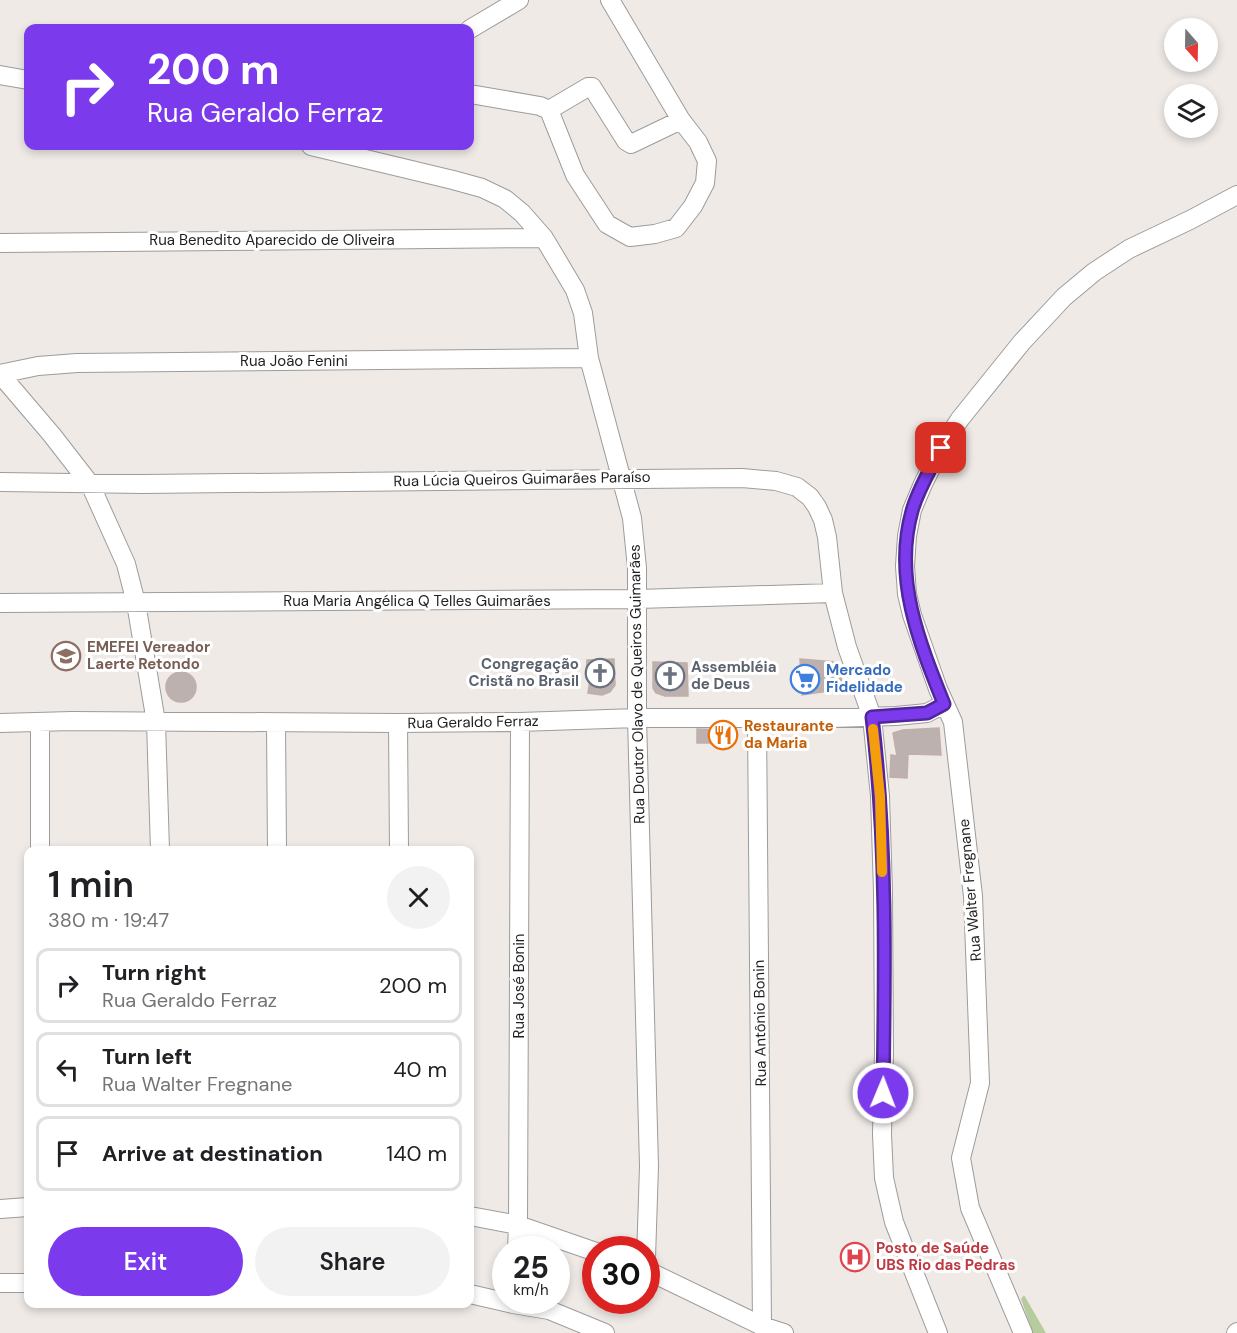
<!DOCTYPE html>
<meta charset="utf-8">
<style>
body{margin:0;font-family:"DM Sans",sans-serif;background:#f2f2f2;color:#202124;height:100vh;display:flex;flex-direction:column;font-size:22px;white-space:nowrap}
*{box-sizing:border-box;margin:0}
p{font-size:20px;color:#757577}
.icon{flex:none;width:33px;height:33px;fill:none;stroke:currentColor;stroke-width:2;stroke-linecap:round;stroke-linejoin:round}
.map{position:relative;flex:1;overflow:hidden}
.side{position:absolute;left:24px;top:846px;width:450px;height:462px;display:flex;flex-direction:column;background:#fff;border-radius:12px;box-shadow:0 3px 9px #0003}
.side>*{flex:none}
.guide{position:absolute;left:24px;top:24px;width:450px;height:126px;border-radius:12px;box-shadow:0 3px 9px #0003;background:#7c3aed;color:#fff;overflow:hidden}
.needle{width:39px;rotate:160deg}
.buttons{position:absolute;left:1164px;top:18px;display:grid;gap:12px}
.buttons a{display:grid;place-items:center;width:54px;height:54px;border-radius:50%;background:#fff;box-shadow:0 3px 9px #0003;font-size:30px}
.speed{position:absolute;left:492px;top:1236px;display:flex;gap:12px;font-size:30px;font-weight:700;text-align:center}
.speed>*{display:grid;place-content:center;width:78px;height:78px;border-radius:50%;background:#fff;box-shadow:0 3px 9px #0003;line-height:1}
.speed small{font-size:15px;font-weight:400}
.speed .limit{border:9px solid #d22;background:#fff;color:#111}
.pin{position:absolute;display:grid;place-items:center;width:51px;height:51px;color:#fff;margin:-26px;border-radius:12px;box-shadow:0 3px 9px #0006}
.me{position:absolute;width:66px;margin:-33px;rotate:1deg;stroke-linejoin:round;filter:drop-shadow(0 0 4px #0008)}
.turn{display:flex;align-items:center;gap:21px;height:126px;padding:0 24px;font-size:27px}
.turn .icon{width:78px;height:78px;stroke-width:2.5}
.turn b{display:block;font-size:42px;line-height:51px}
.round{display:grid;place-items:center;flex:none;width:63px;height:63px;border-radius:32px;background:#f2f2f2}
.headline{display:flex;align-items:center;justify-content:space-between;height:102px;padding:0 24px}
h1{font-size:36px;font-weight:600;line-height:45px}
.primary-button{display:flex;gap:12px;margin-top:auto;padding:12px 24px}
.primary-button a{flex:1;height:69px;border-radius:36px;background:#7c3aed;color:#fff;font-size:24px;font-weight:600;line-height:69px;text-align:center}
.primary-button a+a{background:#f2f2f2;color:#202124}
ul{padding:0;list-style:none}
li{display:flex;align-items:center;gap:18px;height:75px;margin:0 12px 9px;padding:0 12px;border:3px solid #e0e0e0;border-radius:12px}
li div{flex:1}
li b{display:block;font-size:22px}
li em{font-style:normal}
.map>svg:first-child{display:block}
.forest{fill:#b6cc9d}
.building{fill:#bcb1af;stroke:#c0aea9;stroke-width:1.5}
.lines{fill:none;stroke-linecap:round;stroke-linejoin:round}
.minor-casing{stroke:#9c9c9c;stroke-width:20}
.minor{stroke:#fff;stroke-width:18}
.route-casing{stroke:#51269a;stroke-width:15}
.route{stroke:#7c3aed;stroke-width:10}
.slow{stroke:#f59e0b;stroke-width:10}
.labels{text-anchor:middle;stroke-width:6;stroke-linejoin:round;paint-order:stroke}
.street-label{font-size:15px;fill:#1f1f1f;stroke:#fff}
.education-label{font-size:15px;font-weight:bold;fill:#785e54;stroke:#fff;text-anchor:start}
.worship-label{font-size:15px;font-weight:bold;fill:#5b616d;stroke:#fff;text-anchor:end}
.shop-label{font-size:15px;font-weight:bold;fill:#366cbe;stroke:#fff;text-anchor:start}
.food-label{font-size:15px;font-weight:bold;fill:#c56008;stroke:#fff;text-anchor:start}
.health-label{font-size:15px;font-weight:bold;fill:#be3a42;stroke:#fff;text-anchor:start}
</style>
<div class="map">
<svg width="1237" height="1333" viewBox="0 0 1237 1333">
<rect width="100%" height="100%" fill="#efeae6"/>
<path class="forest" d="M1024 1295 1046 1333H1033L1021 1299Z"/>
<path class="building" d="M614 659 615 685 610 692 602 695 588 693 590 679 586 678 587 660Z
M800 659 835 662 842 681 839 687 835 690 802 695Z
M653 662 687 663 688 696H665L656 693 653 688Z
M166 687a15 15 0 1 1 30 0a15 15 0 1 1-30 0Z
M939 728 941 755 908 754 907 778 890 777 891 755 897 756 893 733 903 730Z
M697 729 730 730V743H697Z"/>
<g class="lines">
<g class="minor-casing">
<path id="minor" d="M470 29 519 0
M0 75 28 80
M470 94 540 106 549 110 588 87H592L626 141 631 144 681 120
M549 110 575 175 607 224 630 237 655 234 676 228 693 206 705 183 707 161 698 142 681 120 610 0
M311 146 453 180 482 188 505 199 522 213 544 238 575 290 583 313 589 358 632 518 637 568V718L649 1166 646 1258
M0 243 544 238
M0 374 38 366 77 363 589 358
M0 374 52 435 90 484 126 564 136 603 156 722 160 850
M0 482 143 484 742 478 776 481 797 487 810 497 817 507 823 520 827 537 833 593 847 647 872 717 880 796 883 892 884 1052 882 1134 884 1178 894 1222 938 1333
M0 603 638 599 833 593
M757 719 762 1326
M40 722V850
M0 723 72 721 398 723 520 722 637 718H831L896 716 927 713 944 704
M276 723 277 850
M398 723 399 850
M0 1209 28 1207
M470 1216 518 1225 596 1252
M517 1250 518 1225 520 722
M646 1270 762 1326 784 1333
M0 1283H28
M470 1294 513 1304 549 1310 605 1333
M1023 1333 970 1208 961 1158 980 1083 973 896 953 722 938 689 912 615 907 594 905 566 907 536 912 510 923 484 941 448 960 419 1022 342 1064 297 1094 272 1129 249 1190 220 1237 195
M1236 1333 1237 1332"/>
</g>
<use href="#minor" class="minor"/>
</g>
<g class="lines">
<g class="route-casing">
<path id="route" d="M883 1093C885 968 887 841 872 717L927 713 944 704C919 642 893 578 912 511 918 489 931 469 941 448"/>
</g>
<use href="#route" class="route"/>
<path class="slow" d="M873 729 880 796 882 872"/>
</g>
<defs>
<g id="school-ring" transform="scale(1.5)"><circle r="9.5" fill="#fff" stroke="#8d6e63" stroke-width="1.5"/><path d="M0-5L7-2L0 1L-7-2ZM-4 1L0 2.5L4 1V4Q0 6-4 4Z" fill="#8d6e63"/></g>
<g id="church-ring" transform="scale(1.5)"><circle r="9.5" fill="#fff" stroke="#6b7280" stroke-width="1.5"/><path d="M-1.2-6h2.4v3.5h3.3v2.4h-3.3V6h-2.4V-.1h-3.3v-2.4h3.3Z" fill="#6b7280"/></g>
<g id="supermarket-ring" transform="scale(1.5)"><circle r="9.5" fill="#fff" stroke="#3f7fe0" stroke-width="1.5"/><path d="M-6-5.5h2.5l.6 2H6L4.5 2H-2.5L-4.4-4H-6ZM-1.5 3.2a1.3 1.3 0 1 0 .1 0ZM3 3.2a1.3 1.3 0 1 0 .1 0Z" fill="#3f7fe0"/></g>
<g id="restaurant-ring" transform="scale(1.5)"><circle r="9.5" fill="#fff" stroke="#e8710a" stroke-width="1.5"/><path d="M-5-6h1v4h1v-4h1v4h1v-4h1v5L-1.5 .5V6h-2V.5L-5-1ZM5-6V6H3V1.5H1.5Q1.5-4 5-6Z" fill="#e8710a"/></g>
<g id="hospital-ring" transform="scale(1.5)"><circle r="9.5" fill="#fff" stroke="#e0444e" stroke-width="1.5"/><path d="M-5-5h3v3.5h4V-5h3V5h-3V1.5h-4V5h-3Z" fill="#e0444e"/></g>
</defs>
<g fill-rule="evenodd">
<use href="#school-ring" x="66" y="656"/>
<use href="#church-ring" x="600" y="673"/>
<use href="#church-ring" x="670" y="676"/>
<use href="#supermarket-ring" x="805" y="679"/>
<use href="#restaurant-ring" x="723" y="735"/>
<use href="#hospital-ring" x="855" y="1257"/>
</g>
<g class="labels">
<g class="street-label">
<text x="272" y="245">Rua Benedito Aparecido de Oliveira</text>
<text x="294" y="366">Rua João Fenini</text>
<text transform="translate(522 479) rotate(-1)" y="5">Rua Lúcia Queiros Guimarães Paraíso</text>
<text x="417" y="606">Rua Maria Angélica Q Telles Guimarães</text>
<text transform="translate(637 684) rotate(-91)" y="5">Rua Doutor Olavo de Queiros Guimarães</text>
<text transform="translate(473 722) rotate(-1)" y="5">Rua Geraldo Ferraz</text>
<text transform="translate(970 890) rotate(-95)" y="5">Rua Walter Fregnane</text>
<text transform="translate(519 986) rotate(-90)" y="5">Rua José Bonin</text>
<text transform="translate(760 1023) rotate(-91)" y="5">Rua Antônio Bonin</text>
</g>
<g class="education-label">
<text x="87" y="652">EMEFEI Vereador<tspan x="87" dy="17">Laerte Retondo</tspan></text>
</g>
<g class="worship-label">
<text x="579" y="669">Congregação<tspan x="579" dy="17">Cristã no Brasil</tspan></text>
<text x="691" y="672" text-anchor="start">Assembléia<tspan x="691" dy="17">de Deus</tspan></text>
</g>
<g class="shop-label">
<text x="826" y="675">Mercado<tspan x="826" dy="17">Fidelidade</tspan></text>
</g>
<g class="food-label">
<text x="744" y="731">Restaurante<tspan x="744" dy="17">da Maria</tspan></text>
</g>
<g class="health-label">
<text x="876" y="1253">Posto de Saúde<tspan x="876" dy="17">UBS Rio das Pedras</tspan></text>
</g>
</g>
</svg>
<div class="buttons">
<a><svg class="needle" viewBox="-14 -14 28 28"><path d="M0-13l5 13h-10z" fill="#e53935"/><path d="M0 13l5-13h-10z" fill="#757577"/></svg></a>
<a><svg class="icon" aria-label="layers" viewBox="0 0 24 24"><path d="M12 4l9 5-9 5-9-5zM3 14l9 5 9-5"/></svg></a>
</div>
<div class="speed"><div>25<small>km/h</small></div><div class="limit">30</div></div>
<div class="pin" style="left:941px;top:448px;background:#d93025"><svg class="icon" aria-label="arrive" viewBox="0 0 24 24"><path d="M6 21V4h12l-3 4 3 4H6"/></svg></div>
<svg class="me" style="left:883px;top:1093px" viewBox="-20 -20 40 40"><circle r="17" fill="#7c3aed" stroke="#fff" stroke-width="3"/><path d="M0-11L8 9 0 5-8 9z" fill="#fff"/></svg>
<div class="guide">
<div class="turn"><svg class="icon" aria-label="right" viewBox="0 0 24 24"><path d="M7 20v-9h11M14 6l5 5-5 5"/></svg><div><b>200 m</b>Rua Geraldo Ferraz</div></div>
</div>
<section class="side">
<div class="headline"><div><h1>1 min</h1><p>380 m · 19:47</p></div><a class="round"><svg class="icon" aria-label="close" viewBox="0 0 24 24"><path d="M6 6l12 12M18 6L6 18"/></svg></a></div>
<ul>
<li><svg class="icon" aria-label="right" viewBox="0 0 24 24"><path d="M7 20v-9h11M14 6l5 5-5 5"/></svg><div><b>Turn right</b><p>Rua Geraldo Ferraz</p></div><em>200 m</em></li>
<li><svg class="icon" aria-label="left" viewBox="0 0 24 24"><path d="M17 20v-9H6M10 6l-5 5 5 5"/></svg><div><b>Turn left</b><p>Rua Walter Fregnane</p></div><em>40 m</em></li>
<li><svg class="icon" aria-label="arrive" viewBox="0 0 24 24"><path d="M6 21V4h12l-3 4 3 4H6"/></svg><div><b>Arrive at destination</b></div><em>140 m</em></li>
</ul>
<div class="primary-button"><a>Exit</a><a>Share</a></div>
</section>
</div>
